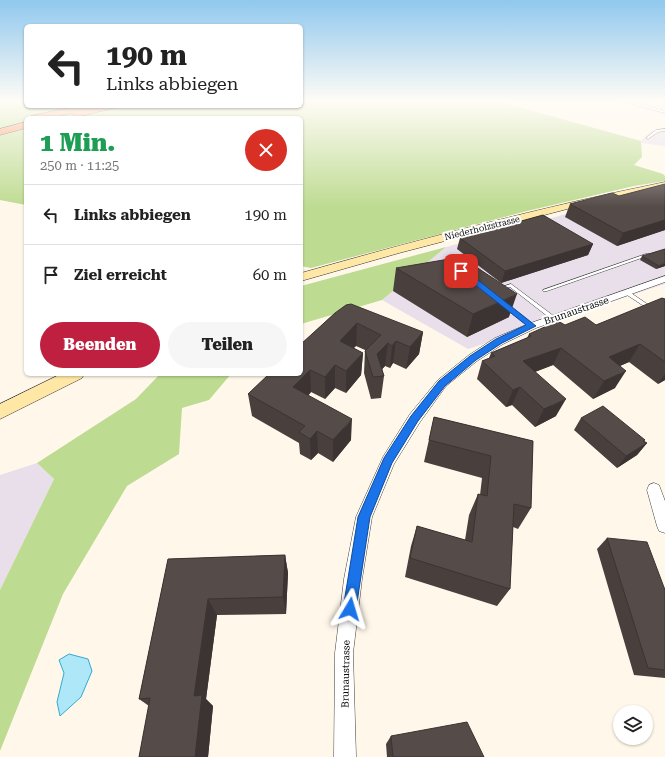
<!DOCTYPE html>
<html lang="de">
<meta charset="utf-8">
<style>
body{margin:0;font-family:"Roboto Serif",serif;background:#f6f6f6;color:#222;height:100vh;display:flex;flex-direction:column;font-size:15px;white-space:nowrap}
*{box-sizing:border-box;margin:0}
p{font-size:13px;color:#767676}
.icon{flex:none;width:22px;height:22px;fill:none;stroke:currentColor;stroke-width:2;stroke-linecap:round;stroke-linejoin:round}
.map{position:relative;flex:1;overflow:hidden}
.sheet{position:absolute;left:24px;top:116px;width:279px;height:260px;display:flex;flex-direction:column;background:#fff;border-radius:6px;box-shadow:0 1px 3px #0004}
.sheet>*{flex:none}
.top-card{position:absolute;left:24px;top:24px;width:279px;height:84px;border-radius:6px;box-shadow:0 1px 3px #0004;background:#fff;color:#222;overflow:hidden}
.buttons{position:absolute;left:613px;top:705px;display:grid;gap:8px}
.buttons a{display:grid;place-items:center;width:40px;height:40px;border-radius:50%;background:#fff;box-shadow:0 1px 3px #0004;font-size:20px}
.pin{position:absolute;display:grid;place-items:center;width:34px;height:34px;color:#fff;margin:-17px;border-radius:8px;box-shadow:0 2px 6px #0006}
.me{position:absolute;width:44px;margin:-22px;rotate:7deg;stroke-linejoin:round;filter:drop-shadow(0 0 3px #0008)}
.turn{display:flex;align-items:center;gap:14px;height:84px;padding:0 16px;font-size:18px}
.turn .icon{width:52px;height:52px;stroke-width:2.5}
.turn b{display:block;font-size:28px;line-height:34px}
.round{display:grid;place-items:center;flex:none;width:42px;height:42px;border-radius:21px;background:#f6f6f6}
.overview{display:flex;align-items:center;justify-content:space-between;height:68px;padding:0 16px}
h1{font-size:24px;font-weight:800;line-height:30px;color:#1e9e55}
.action{display:flex;gap:8px;margin-top:auto;padding:8px 16px}
.action a{flex:1;height:46px;border-radius:24px;background:#bf203f;color:#fff;font-size:16px;font-weight:800;line-height:46px;text-align:center}
.action a+a{background:#f6f6f6;color:#222}
ul{padding:0;list-style:none}
li{display:flex;align-items:center;gap:12px;height:60px;padding:0 16px;border-top:1px solid #e0e0e0}
li div{flex:1}
li b{display:block;font-size:15px}
li em{font-style:normal}
.map>svg:first-child{display:block}
.industrial{fill:#e8dfeb}
.forest{fill:#bedb92}
.water{fill:#ade7f8;stroke:#32aad1}
.lines{fill:none;stroke-linecap:round;stroke-linejoin:round}
.lane-casing{stroke:#3f3f3f;stroke-width:1}
.street-casing{stroke:#3f3f3f;stroke-width:1}
.secondary-casing{stroke:#2e2e2e;stroke-width:1}
.highway-casing{stroke:#1d1d1d;stroke-width:1}
.lane{fill:#fff;fill-rule:evenodd}
.street{fill:#fff;fill-rule:evenodd}
.secondary{fill:#ffe8a5;fill-rule:evenodd}
.highway{fill:#f9834e;fill-rule:evenodd}
.wall{fill:#49403e}
.shaded-wall{fill:#3c3432}
.building{fill:#554b48;stroke:#3c3432}
.route{fill:#1a73e8;stroke:#114b97}
.labels{text-anchor:middle;stroke-width:4;stroke-linejoin:round;paint-order:stroke}
.far-street-label{font-size:9px;fill:#0c0c0c;stroke:#fff}
.street-label{font-size:10px;fill:#0c0c0c;stroke:#fff}
</style>
<div class="map">
<svg width="665" height="757" viewBox="0 0 665 757">
<rect width="100%" height="100%" fill="#fff8ea"/>
<path class="industrial" d="M612 101H665V115Z
M665 128V146L642 143 641 141 646 135 652 131Z
M665 189V284L468 349 382 300 446 247 646 192Z
M37 463 54 479 0 590V475Z"/>
<path class="forest" d="M0 101H26V106H301V101H497L641 141 642 157 634 165 663 174 665 176V181L634 186 527 211 311 268 301 266V118H26V205L0 200Z
M446 247 382 300 301 324V286Z
M160 374H231L209 400 182 408 179 454 127 486 63 594 0 751V590L54 479 37 463 136 399Z"/>
<path class="water" d="M69 654 88 659 92 671 81 697 60 716 57 702 64 673 59 660Z"/>
<g class="lines">
<g class="lane-casing">
<path id="lane" d="M629 101 665 111V113L623 101Z
M665 129V131L658 132 648 139 646 138 656 130Z
M646 254H650V255L547 291H543V290Z
M511 284 555 317 556 318 555 319H551L510 287 498 290 496 289Z
M624 291H628L665 316V320L624 293Z
M506 304 534 325 535 326 534 327H530L504 307 503 306Z"/>
</g>
<g class="street-casing">
<path id="street" d="M665 276V282L536 328 503 344 477 361 446 386 420 422 394 464 372 517 362 579 353 653 356 757H334L335 653 344 579 356 517 383 457 410 414 438 380 469 355 495 338 528 324Z
M654 483 659 485 665 501V533L659 531 657 526 647 490 649 485Z"/>
</g>
<g class="secondary-casing">
<path id="secondary" d="M665 182V188L571 208 399 253 301 281V273C421 239 542 207 665 182Z
M61 374H84L82 378 0 419V404Z"/>
</g>
<g class="highway-casing">
<path id="highway" d="M78 106H116L114 108 77 117 74 116 73 113 49 118H30L31 116Z
M26 122V128L0 135V129Z"/>
</g>
<use href="#lane" class="lane"/>
<use href="#street" class="street"/>
<use href="#secondary" class="secondary"/>
<use href="#highway" class="highway"/>
</g>
<path class="wall" d="M665 184V230L617 246 565 217 570 204 619 196Z
M460 238 593 244 588 255 501 283 457 249Z
M642 256 665 266 656 269 640 260Z
M396 268 509 317 467 337 393 291Z
M665 299V380L658 384 629 362 620 366 615 388 593 399 553 365 535 372 556 416 535 427 512 405 506 407 477 379 482 361 489 358 491 353 527 338 529 334 565 325H596Z
M335 313 423 332 419 354 406 369 393 363 390 368 385 366 382 369 384 376 381 398 371 399 364 373 365 350 356 346 353 348 363 353 361 375 346 393 335 388 325 399 311 392 308 396 351 440 333 462 318 453 311 460 300 454 299 443 252 416 248 394Z
M434 417 533 441 531 508 518 529 513 527 510 589 497 606 405 577 411 546 417 526 465 540 469 515 478 494 480 495 482 478 424 462Z
M581 418 644 441 647 443 637 455 617 468 574 430Z
M607 538 665 590V678L634 675 597 549Z
M285 555 288 573 286 614 217 615 206 699 213 706 208 757H139L149 706 139 699 168 559Z
M391 736 484 757H387L386 744Z"/>
<path class="shaded-wall" d="M665 220V230L617 246 623 233Z
M593 244 588 255 501 283 505 271Z
M665 263V266L656 269 659 266Z
M517 294 509 317 467 337 473 314Z
M357 323 356 346 339 363 340 341Z
M423 332 419 354 406 369 410 347Z
M396 341 393 363 390 368 392 346Z
M388 343 385 366 375 377 377 354Z
M640 344 629 362 598 375 609 357Z
M561 348 553 365 516 379 523 361Z
M363 353 361 375 346 393V371Z
M335 365V388L325 399V377Z
M310 370 311 392 295 409 293 387Z
M626 371 615 388 593 399 604 381Z
M665 374V380L658 384Z
M520 387 512 405 506 407 513 390Z
M566 399 556 416 535 427 544 409Z
M352 419 351 440 333 462V440Z
M317 431 318 453 311 460 310 439Z
M645 440 638 449 647 443 637 455 617 468 626 456Z
M285 555 288 573 286 614 283 597Z
M208 599 217 615 206 699 213 706 208 757H195L194 696Z"/>
<path class="building" d="M665 184V220L623 233 570 204 612 193 619 196Z
M543 215 593 244 505 271 460 238Z
M665 249V263L659 266 642 256Z
M461 257 517 294 473 314 396 268Z
M662 298 665 299V362L640 344 609 357 626 371 604 381 561 348 523 361 566 399 544 409 520 387 513 390 482 361 495 356 491 353 529 337 531 336 529 334 558 321 565 325 585 317 596 325Z
M351 304 423 332 410 347 396 341 392 346 388 343 377 354 384 376 373 377 365 351 381 335 357 323 340 341 363 353 346 371 335 365 325 377 310 370 293 387 352 419 333 440 317 431 310 439 299 432 305 426 248 394 269 374H301V344L335 313 346 305Z
M603 406 645 440 643 441 647 443 626 456 581 418Z
M434 417 533 441 531 508 514 504 510 589 410 558 417 526 472 542 478 494 487 496 491 456 429 440Z
M607 538 647 542 665 590V670L648 668Z
M285 555 283 597 208 599 194 696 202 695 195 757H139L150 698 139 699 168 559Z
M467 722 484 757H393L391 736Z"/>
<linearGradient id="sky" x2="0" y2="1"><stop stop-color="#90c8ee"/><stop offset="0.49" stop-color="#fffcf6"/><stop offset="1" stop-color="#fffcf6" stop-opacity="0"/></linearGradient>
<rect width="665" height="207" fill="url(#sky)"/>
<path class="route" d="M459 269H464L536 326 502 343 476 360 445 386 418 421 392 463 370 517 356 609 354 613 350 615 345 613 343 609 358 517 384 458 411 416 439 381 470 356 496 339 526 325 459 272Z"/>
<g class="labels">
<g class="far-street-label">
<text transform="translate(482 228) rotate(-14)" y="3">Niederholzstrasse</text>
</g>
<g class="street-label">
<text transform="translate(576 310) rotate(-19)" y="4">Brunaustrasse</text>
<text transform="translate(345 674) rotate(-89)" y="4">Brunaustrasse</text>
</g>
</g>
</svg>
<div class="buttons">
<a><svg class="icon" aria-label="layers" viewBox="0 0 24 24"><path d="M12 4l9 5-9 5-9-5zM3 14l9 5 9-5"/></svg></a>
</div>
<div class="pin" style="left:461px;top:271px;background:#d93025"><svg class="icon" aria-label="arrive" viewBox="0 0 24 24"><path d="M6 21V4h12l-3 4 3 4H6"/></svg></div>
<svg class="me" style="left:350px;top:609px" viewBox="-20 -20 40 40"><path d="M0-17L14 15 0 8-14 15z" fill="#1a73e8" stroke="#fff" stroke-width="4"/></svg>
<div class="top-card">
<div class="turn"><svg class="icon" aria-label="left" viewBox="0 0 24 24"><path d="M17 20v-9H6M10 6l-5 5 5 5"/></svg><div><b>190 m</b>Links abbiegen</div></div>
</div>
<section class="sheet">
<div class="overview"><div><h1>1 Min.</h1><p>250 m · 11:25</p></div><a class="round" style="background:#d93025;color:#fff"><svg class="icon" aria-label="close" viewBox="0 0 24 24"><path d="M6 6l12 12M18 6L6 18"/></svg></a></div>
<ul>
<li><svg class="icon" aria-label="left" viewBox="0 0 24 24"><path d="M17 20v-9H6M10 6l-5 5 5 5"/></svg><div><b>Links abbiegen</b></div><em>190 m</em></li>
<li><svg class="icon" aria-label="arrive" viewBox="0 0 24 24"><path d="M6 21V4h12l-3 4 3 4H6"/></svg><div><b>Ziel erreicht</b></div><em>60 m</em></li>
</ul>
<div class="action"><a>Beenden</a><a>Teilen</a></div>
</section>
</div>
